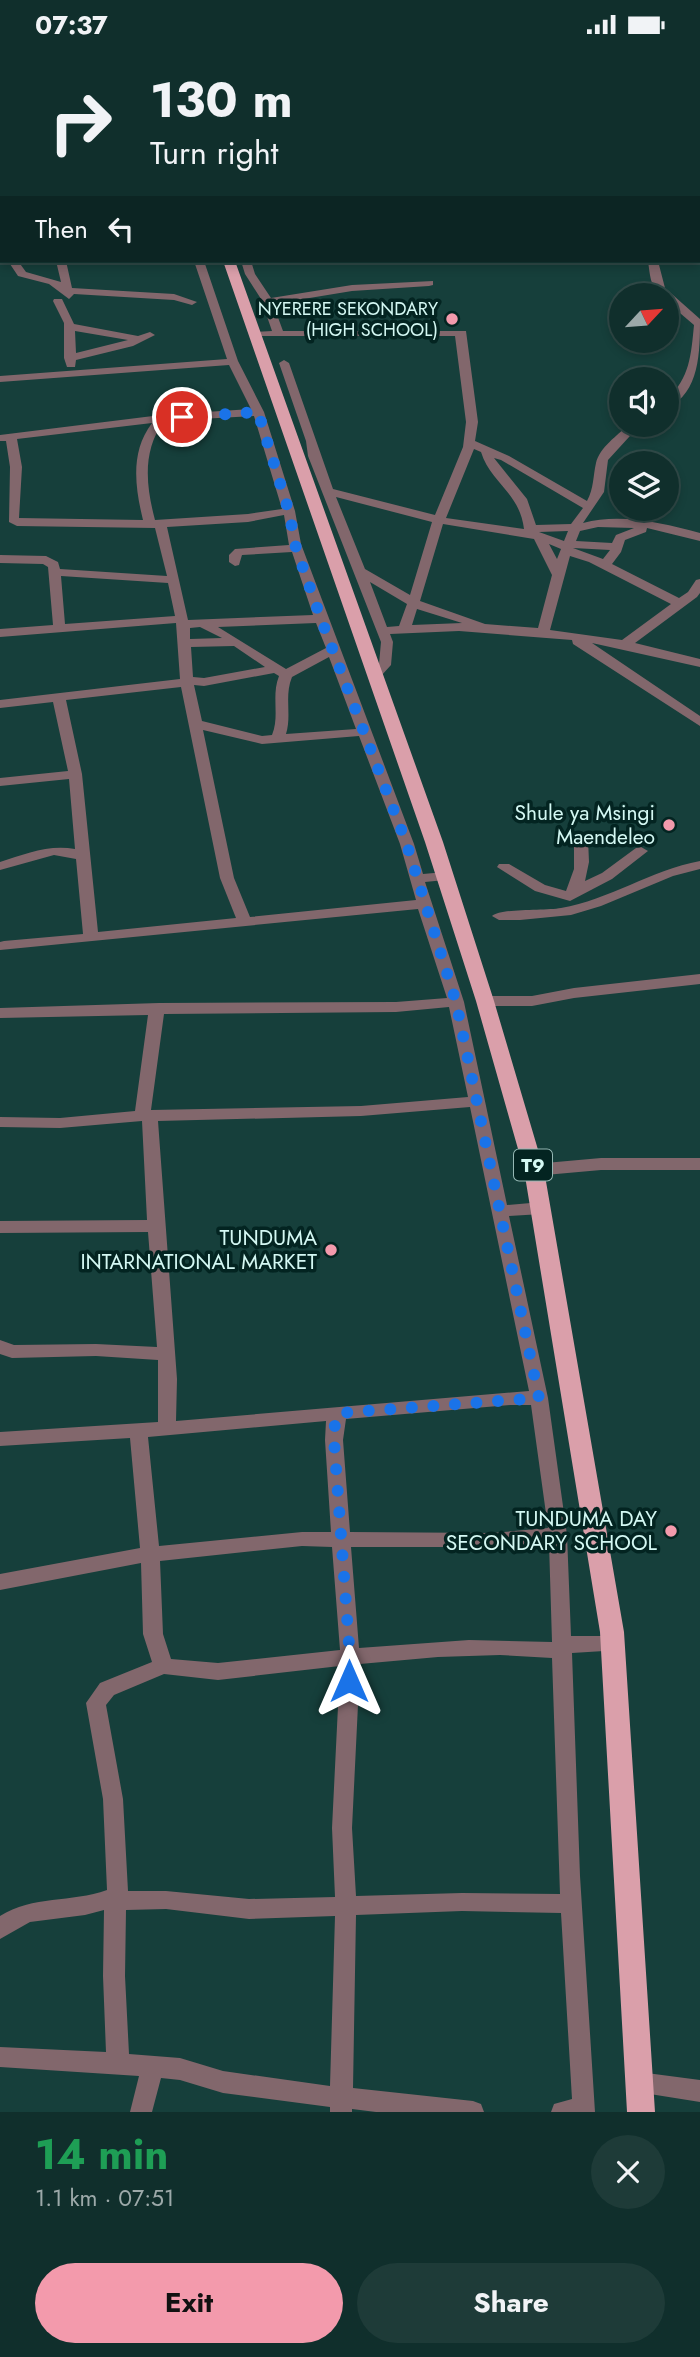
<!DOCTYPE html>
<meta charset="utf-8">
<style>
body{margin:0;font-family:Jost,sans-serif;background:#1e3b38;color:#f1f3f6;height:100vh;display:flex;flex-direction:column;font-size:26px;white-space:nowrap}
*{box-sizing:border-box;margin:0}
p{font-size:23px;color:#9ca9a9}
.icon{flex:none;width:38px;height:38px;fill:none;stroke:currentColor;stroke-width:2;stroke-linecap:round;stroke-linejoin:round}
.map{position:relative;height:2063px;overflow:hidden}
.side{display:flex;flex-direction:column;background:#102f2c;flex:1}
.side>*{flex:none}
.banner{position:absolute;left:0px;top:0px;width:700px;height:214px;box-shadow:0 4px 10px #0003,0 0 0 2px #304a48;background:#102f2c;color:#f1f3f6;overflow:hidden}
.needle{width:46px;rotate:64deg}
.controls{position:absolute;left:609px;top:234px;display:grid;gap:14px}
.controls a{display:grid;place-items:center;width:70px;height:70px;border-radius:50%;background:#102f2c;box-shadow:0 4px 10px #0003,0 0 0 2px #304a48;font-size:35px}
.pin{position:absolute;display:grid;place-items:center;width:60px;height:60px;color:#fff;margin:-30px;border:4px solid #fff;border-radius:50%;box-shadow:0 2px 7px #0007}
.me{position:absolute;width:77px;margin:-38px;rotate:0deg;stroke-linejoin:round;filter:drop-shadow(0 0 5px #0008)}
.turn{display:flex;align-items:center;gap:24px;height:147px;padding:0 35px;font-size:32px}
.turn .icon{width:91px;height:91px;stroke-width:2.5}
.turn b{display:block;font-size:49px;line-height:60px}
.then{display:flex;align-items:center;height:66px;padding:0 35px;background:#0003;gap:14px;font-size:26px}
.round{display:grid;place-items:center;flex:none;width:74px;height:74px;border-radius:37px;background:#1e3b38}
.headline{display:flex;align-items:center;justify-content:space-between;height:119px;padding:0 35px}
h1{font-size:42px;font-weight:700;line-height:52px;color:#1e9e55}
.cta{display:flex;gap:14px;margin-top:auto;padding:14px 35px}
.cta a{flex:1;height:80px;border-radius:42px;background:#f39aac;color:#111;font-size:28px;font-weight:700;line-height:80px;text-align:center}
.cta a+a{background:#1e3b38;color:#f1f3f6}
.status{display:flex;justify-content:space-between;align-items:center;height:49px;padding:0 35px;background:#102f2c;direction:ltr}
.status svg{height:19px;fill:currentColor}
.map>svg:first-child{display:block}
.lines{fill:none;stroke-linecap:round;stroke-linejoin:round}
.minor{fill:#82676c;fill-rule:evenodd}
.trunk{fill:#da9faa;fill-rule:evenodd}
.route{stroke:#1a73e8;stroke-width:12;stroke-dasharray:0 21.6}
.poi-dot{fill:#f39aac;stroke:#032421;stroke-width:2.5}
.labels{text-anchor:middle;stroke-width:7;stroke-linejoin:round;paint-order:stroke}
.far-poi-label{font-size:18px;fill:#d4f8f3;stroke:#032421;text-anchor:end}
.shield{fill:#032421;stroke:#95b8b4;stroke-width:2}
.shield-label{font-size:19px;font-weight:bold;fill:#d4f8f3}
.poi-label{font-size:21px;fill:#d4f8f3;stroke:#032421;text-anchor:end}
</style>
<div class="status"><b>07:37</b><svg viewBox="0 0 49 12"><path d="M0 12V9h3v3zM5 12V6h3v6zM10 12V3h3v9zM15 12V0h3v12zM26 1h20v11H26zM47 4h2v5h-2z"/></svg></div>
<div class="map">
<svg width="700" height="2063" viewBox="0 0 700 2063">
<rect width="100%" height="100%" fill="#163f3b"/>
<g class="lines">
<path class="minor" d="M16 0H27L28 2H17Z
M129 0H137L138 2H130Z
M275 0H283L284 2H276Z
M350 0H359L349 2Z
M371 0H406L370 2Z
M0 34H2V40H0Z
M0 65H2V71H0Z
M0 108H2V114H0Z
M0 194H2V201H0Z
M8 212H18L26 223 61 233 56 212H66L72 239 174 245 197 253 192 256 174 251 74 245 69 250 49 235 18 227Z
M194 212H204L238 312 264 363 295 462 301 495 414 795 423 825 445 823 452 827 445 831 425 833 464 953 507 1156 542 1153 550 1159 542 1165 509 1167 548 1349 567 1486 571 1587H613L620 1589 623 1595 620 1601 572 1604 580 1827 595 2063H551L554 2055 572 2050 561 1864 462 1862 356 1866 353 2039 473 2052 481 2055 484 2063H376L352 2060V2063H330V2058L223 2044 180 2031 161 2029 152 2063H130L139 2027 0 2018V1998L106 2003 103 1927 104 1861 85 1866 30 1873 0 1890V1867C33 1846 71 1854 107 1841L103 1750 86 1654 100 1634 152 1613 143 1585 141 1514 0 1541V1525L140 1499 130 1389 0 1397V1383L158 1373V1311L96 1307 12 1309 0 1305V1291L14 1296 96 1295 157 1298 148 1183 0 1184V1172L147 1171 142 1072 60 1079 0 1078V1068L60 1069 135 1062 148 966 0 969V959L159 954 396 953 447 949 418 860 0 901V893L4 892 83 885 76 810 54 806 0 821V813C25 805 49 795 75 800L69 730 0 737V729L68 722 53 653 0 659V651L180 630 176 574 0 588V580L53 576 48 518 43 515 0 514V506L46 507 58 513 60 520 167 527 155 479 17 477 9 473 10 418 6 392H0V386L161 366 251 360 229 316 0 333V327L227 310ZM254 367 282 460 248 465 155 471C146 437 142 402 164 372ZM152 374C130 403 135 438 143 471L19 469 22 418 17 390ZM284 466 289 496 235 500 229 506V513L235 517 239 516 242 506 292 503 313 566 188 571 167 478 248 473ZM61 527 168 534 175 567 65 575ZM316 574 326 599 286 620 218 578ZM190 579 200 578 222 589 190 590ZM234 597 265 618 204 629 193 628 191 598ZM329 608 356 680 286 685C292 666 284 647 292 628ZM274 624 279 627C271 647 280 667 272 686L262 687 202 672 194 636 204 637ZM181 638 220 829 236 869 98 883 82 725 66 651ZM203 681 262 695 359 687 400 795 416 851 250 868 234 829ZM449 958 468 1048 361 1057 151 1061 164 965 396 963ZM470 1058 529 1342 176 1372 177 1330 158 1072 361 1067ZM510 1356H531L548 1479 492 1484 350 1483 343 1391 346 1370ZM326 1372 325 1391 331 1483H302L159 1497 148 1388ZM549 1494 552 1593 469 1591 359 1599 351 1498H492ZM302 1497 332 1498 340 1601 218 1614 171 1610 163 1585 160 1512ZM500 1606 552 1609 560 1845 462 1844 356 1847 352 1779 360 1615 438 1608ZM340 1617 332 1779 335 1848 249 1850 166 1842H128L123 1750 106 1656 114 1646 164 1625 218 1631ZM166 1860 249 1870 335 1867 330 2037 223 2022 180 2009 129 2005 125 1927 126 1861Z
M241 212H251L255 225 271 249 352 236 433 232V236L429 237 352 242 273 255 283 282H466L478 373 475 392 509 407 587 452C594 439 593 427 596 414 600 398 617 387 628 376H640L608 411 604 443 583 474C621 464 662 474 700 484V492L647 479 646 483 625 491 621 503 612 515 679 549 688 543 696 531 700 530V544L697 548 635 594 700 610V618L592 594 700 667V677L573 595 572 591 459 582 390 585 393 593 391 616 381 627H371L370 624 379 615 381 593 308 407 306 392 279 314 284 311 289 314 333 440 435 466 463 398 466 373 455 287H252V283L272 282 261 250 245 225ZM474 400 481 403C490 433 520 444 524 480L446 469ZM494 409 501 411 583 459 571 475 536 476 527 450ZM336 448 432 473 410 546 365 520ZM443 475 534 490 552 526 538 579 485 575 420 552ZM598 478 634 479 616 486 612 494 576 492 580 482ZM568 482 564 492 539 483ZM549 495 561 500 557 510ZM573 499 610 501 603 510ZM570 507 589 513 671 555 622 591 550 581ZM370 533 407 555 399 577 387 578ZM417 560 462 574 412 576Z
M648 212H658L665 239 700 270C700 302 700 344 667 359V350C690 329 691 306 694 276L667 253V247H660C650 236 650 226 648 212Z
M54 250H62L74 275 138 287 150 283 155 286 133 297 76 311 75 318H67L64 309V274L53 252ZM75 282 128 291 76 304Z
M581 786 588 790 589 813 585 832 602 824 636 799 641 798 648 802 612 830 570 852 535 842 497 818 499 815H509L545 836 566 842 574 820V790Z
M700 812V820L673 827 601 857 571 866 520 871H499L492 867C501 859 545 862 561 859 609 851 651 821 700 812Z
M700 925V935L574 949 532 957H485L477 952 485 947H532L574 939Z
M601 1109H700V1121H601L534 1127 526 1121 534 1115Z
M639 2023 700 2031V2053L631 2042 628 2034 631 2026Z"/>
<path class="trunk" d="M147 0H157V2H147Z
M223 212H235L443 793 494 952 544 1121 624 1583 655 2063H627L600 1583 524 1121 476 952 425 793Z"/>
</g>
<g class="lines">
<path class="route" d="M182 368 258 363 289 463 296 499 321 570 407 796 456 953 539 1349 340 1364 335 1373 334 1391 350 1609 349 1632"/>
</g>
<g class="poi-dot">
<circle cx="452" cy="270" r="7"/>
<circle cx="669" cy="776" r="7"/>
<circle cx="331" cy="1201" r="7"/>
<circle cx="671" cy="1482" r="7"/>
</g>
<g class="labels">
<g class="far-poi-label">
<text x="438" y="266">NYERERE SEKONDARY<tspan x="438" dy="21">(HIGH SCHOOL)</tspan></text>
</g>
<rect class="shield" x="514" y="1100.5" width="38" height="31" rx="5"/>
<g class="shield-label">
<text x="533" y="1123">T9</text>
</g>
<g class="poi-label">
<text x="655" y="771">Shule ya Msingi<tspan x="655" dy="24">Maendeleo</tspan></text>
<text x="317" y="1196">TUNDUMA<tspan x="317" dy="24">INTARNATIONAL MARKET</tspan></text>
<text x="657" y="1477">TUNDUMA DAY<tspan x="657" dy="24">SECONDARY SCHOOL</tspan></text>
</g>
</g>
</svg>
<div class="controls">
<a><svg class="needle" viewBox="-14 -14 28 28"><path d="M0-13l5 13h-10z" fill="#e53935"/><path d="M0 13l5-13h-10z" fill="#9ca9a9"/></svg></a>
<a><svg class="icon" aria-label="sound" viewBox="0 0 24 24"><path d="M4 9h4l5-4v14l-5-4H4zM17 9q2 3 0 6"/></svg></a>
<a><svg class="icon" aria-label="layers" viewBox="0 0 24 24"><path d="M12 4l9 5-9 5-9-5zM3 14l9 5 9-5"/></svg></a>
</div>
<div class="pin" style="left:182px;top:368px;background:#d93025"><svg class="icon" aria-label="arrive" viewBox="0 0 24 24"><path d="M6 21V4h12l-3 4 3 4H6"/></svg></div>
<svg class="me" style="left:349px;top:1632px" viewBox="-20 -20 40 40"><path d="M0-17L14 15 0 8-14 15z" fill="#1a73e8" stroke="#fff" stroke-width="4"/></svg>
<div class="banner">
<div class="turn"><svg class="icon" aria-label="right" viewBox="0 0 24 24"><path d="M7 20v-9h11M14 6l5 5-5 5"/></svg><div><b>130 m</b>Turn right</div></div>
<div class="then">Then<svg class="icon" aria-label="left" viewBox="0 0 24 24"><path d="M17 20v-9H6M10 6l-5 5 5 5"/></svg></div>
</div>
</div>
<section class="side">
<div class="headline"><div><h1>14 min</h1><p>1.1 km · 07:51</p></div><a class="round"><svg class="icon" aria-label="close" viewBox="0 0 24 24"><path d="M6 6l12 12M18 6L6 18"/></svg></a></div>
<div class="cta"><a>Exit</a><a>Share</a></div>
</section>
